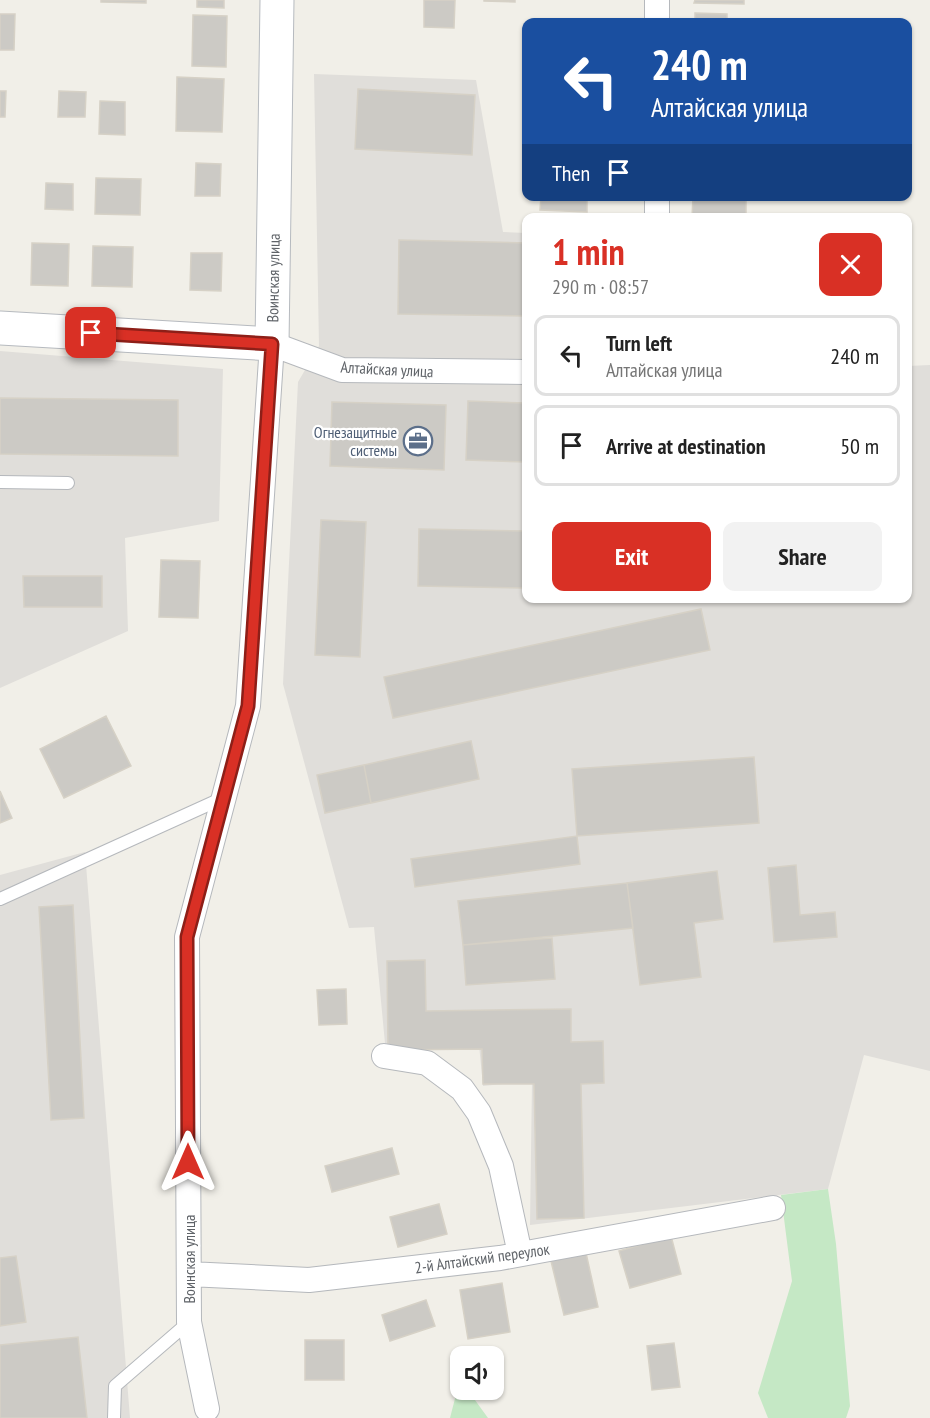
<!DOCTYPE html>
<meta charset="utf-8">
<style>
body{margin:0;font-family:"PT Sans Narrow",sans-serif;background:#f2f2f2;color:#222;height:100vh;display:flex;flex-direction:column;font-size:22px;white-space:nowrap}
*{box-sizing:border-box;margin:0}
p{font-size:20px;color:#767676}
.icon{flex:none;width:33px;height:33px;fill:none;stroke:currentColor;stroke-width:2;stroke-linecap:round;stroke-linejoin:round}
.map{position:relative;flex:1;overflow:hidden}
.details{position:absolute;left:522px;top:213px;width:390px;height:390px;display:flex;flex-direction:column;background:#fff;border-radius:12px;box-shadow:0 2px 4px #0004}
.details>*{flex:none}
.hud{position:absolute;left:522px;top:18px;width:390px;height:183px;border-radius:12px;box-shadow:0 2px 4px #0004;background:#1a4fa0;color:#fff;overflow:hidden}
.controls{position:absolute;left:450px;top:1346px;display:grid;gap:12px}
.controls a{display:grid;place-items:center;width:54px;height:54px;border-radius:12px;background:#fff;box-shadow:0 2px 4px #0004;font-size:30px}
.pin{position:absolute;display:grid;place-items:center;width:51px;height:51px;color:#fff;margin:-26px;border-radius:12px;box-shadow:0 3px 9px #0006}
.me{position:absolute;width:66px;margin:-33px;rotate:0deg;stroke-linejoin:round;filter:drop-shadow(0 0 4px #0008)}
.turn{display:flex;align-items:center;gap:21px;height:126px;padding:0 30px;font-size:27px}
.turn .icon{width:78px;height:78px;stroke-width:2.5}
.turn b{display:block;font-size:42px;line-height:51px}
.then{display:flex;align-items:center;height:57px;padding:0 30px;background:#0003;gap:12px;font-size:22px}
.round{display:grid;place-items:center;flex:none;width:63px;height:63px;border-radius:12px;background:#f2f2f2}
.head{display:flex;align-items:center;justify-content:space-between;height:102px;padding:0 30px}
h1{font-size:36px;font-weight:800;line-height:45px;color:#d93025}
.cta{display:flex;gap:12px;margin-top:auto;padding:12px 30px}
.cta a{flex:1;height:69px;border-radius:12px;background:#d93025;color:#fff;font-size:24px;font-weight:800;line-height:69px;text-align:center}
.cta a+a{background:#f2f2f2;color:#222}
ul{padding:0;list-style:none}
li{display:flex;align-items:center;gap:18px;height:81px;margin:0 12px 9px;padding:0 18px;border:3px solid #e0e0e0;border-radius:12px}
li div{flex:1}
li b{display:block;font-size:22px}
li em{font-style:normal}
.map>svg:first-child{display:block}
.industrial{fill:#e0deda}
.green{fill:#c5e8c5}
.building{fill:#cccac5;stroke:#d6d1c6;stroke-width:1.5}
.lines{fill:none;stroke-linecap:round;stroke-linejoin:round}
.lane-casing{stroke:#b5b8bc;stroke-width:14}
.street-casing{stroke:#b5b8bc;stroke-width:26}
.secondary-casing{stroke:#b6babf;stroke-width:35}
.lane{stroke:#fff;stroke-width:12}
.street{stroke:#fff;stroke-width:24}
.secondary{stroke:#fff;stroke-width:33}
.route-casing{stroke:#8d1f18;stroke-width:15}
.route{stroke:#d93025;stroke-width:10}
.labels{text-anchor:middle;stroke-width:4.5;stroke-linejoin:round;paint-order:stroke}
.street-label{font-size:16px;fill:#5f6368;stroke:#fff}
.service-label{font-size:16px;fill:#4e5e75;stroke:#fff;text-anchor:end}
</style>
<div class="map">
<svg width="930" height="1418" viewBox="0 0 930 1418">
<rect width="100%" height="100%" fill="#f1efe8"/>
<path class="industrial" d="M314 74 476 80 503 232 526 233V598H908V366L930 365V1071L864 1055 828 1189 530 1225 532 1081 483 1086 479 1045 386 1054 374 927 349 928 283 684 298 382 319 346Z
M0 351 223 369 219 521 125 538 128 631 0 688Z
M85 852 130 1418H0V875Z"/>
<path class="green" d="M828 1189 836 1244 850 1406 846 1418H768L758 1393 792 1281 781 1195Z
M460 1379V1389H467L488 1418H450Z"/>
<path class="building" d="M101 0H146V3L101 2Z
M197 0H224V8L197 7Z
M424 0H455L454 28 424 27Z
M484 0H515V2L484 1Z
M695 0H744V4L694 3Z
M695 13 727 14V22H695Z
M0 14H15L14 50H0Z
M193 15 227 16 226 67 192 66Z
M177 77 224 79 222 132 176 131Z
M358 89 475 95 472 155 355 149Z
M0 91H6L5 117H0Z
M59 91 86 92 85 117H58Z
M100 101 125 102V135L99 134Z
M196 163 221 164 220 196H195Z
M96 178 141 179 140 215 95 214Z
M46 183 73 184V210L45 209Z
M541 196H587V212L540 210Z
M693 196 746 197V218H692Z
M399 240 526 243V316L398 314Z
M32 243 69 244 68 286 31 285Z
M93 246 133 247 132 287 92 286Z
M908 248H911L910 288H908Z
M191 253H222L221 291 190 290Z
M0 398 178 400V456L0 454Z
M468 401 526 403V462L466 460Z
M332 402 446 405 444 470 330 466Z
M321 520 366 522 360 657 315 655Z
M419 529 526 531V588L418 586Z
M161 560 200 561 198 618 159 617Z
M23 576H102V607H24Z
M701 609 710 650 393 718 384 677Z
M106 716 131 766 64 798 40 749Z
M471 741 479 779 371 803 364 765Z
M754 757 759 823 577 836 572 769Z
M364 765 371 803 325 813 317 775Z
M0 791 12 818 0 823Z
M577 836 580 864 415 887 411 859Z
M796 865 800 915 835 912 837 937 774 942 768 868Z
M717 871 723 919 694 923 701 977 640 985 627 883Z
M627 883 633 928 463 945 458 901Z
M73 905 84 1118 51 1120 39 907Z
M552 938 555 979 466 985 463 945Z
M425 960 426 1011 571 1009V1042L603 1041 604 1083 581 1084 584 1218 537 1219 534 1084H483L482 1049 388 1050 387 961Z
M346 989 347 1024 319 1025 317 990Z
M392 1148 399 1174 332 1192 325 1166Z
M439 1204 447 1234 398 1247 390 1217Z
M671 1236 681 1274 630 1288 619 1251Z
M586 1253 598 1307 564 1315 551 1261Z
M16 1256 26 1322 0 1326V1258Z
M502 1283 510 1332 468 1339 460 1290Z
M426 1300 435 1326 390 1341 382 1315Z
M78 1337 87 1418H0V1345Z
M305 1340H344V1380H305Z
M674 1343 680 1387 652 1390 647 1346Z"/>
<g class="lines">
<g class="lane-casing">
<path id="lane" d="M0 482 68 483
M0 899 223 798
M114 1418 115 1386 189 1322"/>
</g>
<g class="street-casing">
<path id="street" d="M657 0V22
M657 196V218
M384 1056 427 1063 462 1089 479 1113 501 1166 520 1254
M189 1274 309 1280 500 1258 773 1208
M207 1409 189 1322 187 937 248 706 272 344 342 370 526 372"/>
</g>
<g class="secondary-casing">
<path id="secondary" d="M0 328 272 344 277 0"/>
</g>
<use href="#lane" class="lane"/>
<use href="#street" class="street"/>
<use href="#secondary" class="secondary"/>
</g>
<g class="lines">
<g class="route-casing">
<path id="route" d="M91 333 272 344 248 706 187 937 188 1162"/>
</g>
<use href="#route" class="route"/>
</g>
<defs>
<g id="office-ring" transform="scale(1.5)"><circle r="9.5" fill="#fff" stroke="#5c6f8a" stroke-width="1.5"/><path d="M-6-3h4V-5.5h4V-3h4V5H-6ZM-1-4.5V-3h2v-1.5ZM-6 0V1H6V0Z" fill="#5c6f8a"/></g>
</defs>
<g fill-rule="evenodd">
<use href="#office-ring" x="418" y="441"/>
</g>
<g class="labels">
<g class="street-label">
<text transform="translate(273 278) rotate(-89)" y="6">Воинская улица</text>
<text transform="translate(387 369) rotate(3)" y="6">Алтайская улица</text>
<text transform="translate(482 1258) rotate(-8)" y="6">2-й Алтайский переулок</text>
<text transform="translate(189 1259) rotate(-90)" y="6">Воинская улица</text>
</g>
<g class="service-label">
<text x="397" y="438">Огнезащитные<tspan x="397" dy="18">системы</tspan></text>
</g>
</g>
</svg>
<div class="controls">
<a><svg class="icon" aria-label="sound" viewBox="0 0 24 24"><path d="M4 9h4l5-4v14l-5-4H4zM17 9q2 3 0 6"/></svg></a>
</div>
<div class="pin" style="left:91px;top:333px;background:#d93025"><svg class="icon" aria-label="arrive" viewBox="0 0 24 24"><path d="M6 21V4h12l-3 4 3 4H6"/></svg></div>
<svg class="me" style="left:188px;top:1162px" viewBox="-20 -20 40 40"><path d="M0-17L14 15 0 8-14 15z" fill="#d93025" stroke="#fff" stroke-width="4"/></svg>
<div class="hud">
<div class="turn"><svg class="icon" aria-label="left" viewBox="0 0 24 24"><path d="M17 20v-9H6M10 6l-5 5 5 5"/></svg><div><b>240 m</b>Алтайская улица</div></div>
<div class="then">Then<svg class="icon" aria-label="arrive" viewBox="0 0 24 24"><path d="M6 21V4h12l-3 4 3 4H6"/></svg></div>
</div>
<section class="details">
<div class="head"><div><h1>1 min</h1><p>290 m · 08:57</p></div><a class="round" style="background:#d93025;color:#fff"><svg class="icon" aria-label="close" viewBox="0 0 24 24"><path d="M6 6l12 12M18 6L6 18"/></svg></a></div>
<ul>
<li><svg class="icon" aria-label="left" viewBox="0 0 24 24"><path d="M17 20v-9H6M10 6l-5 5 5 5"/></svg><div><b>Turn left</b><p>Алтайская улица</p></div><em>240 m</em></li>
<li><svg class="icon" aria-label="arrive" viewBox="0 0 24 24"><path d="M6 21V4h12l-3 4 3 4H6"/></svg><div><b>Arrive at destination</b></div><em>50 m</em></li>
</ul>
<div class="cta"><a>Exit</a><a>Share</a></div>
</section>
</div>
